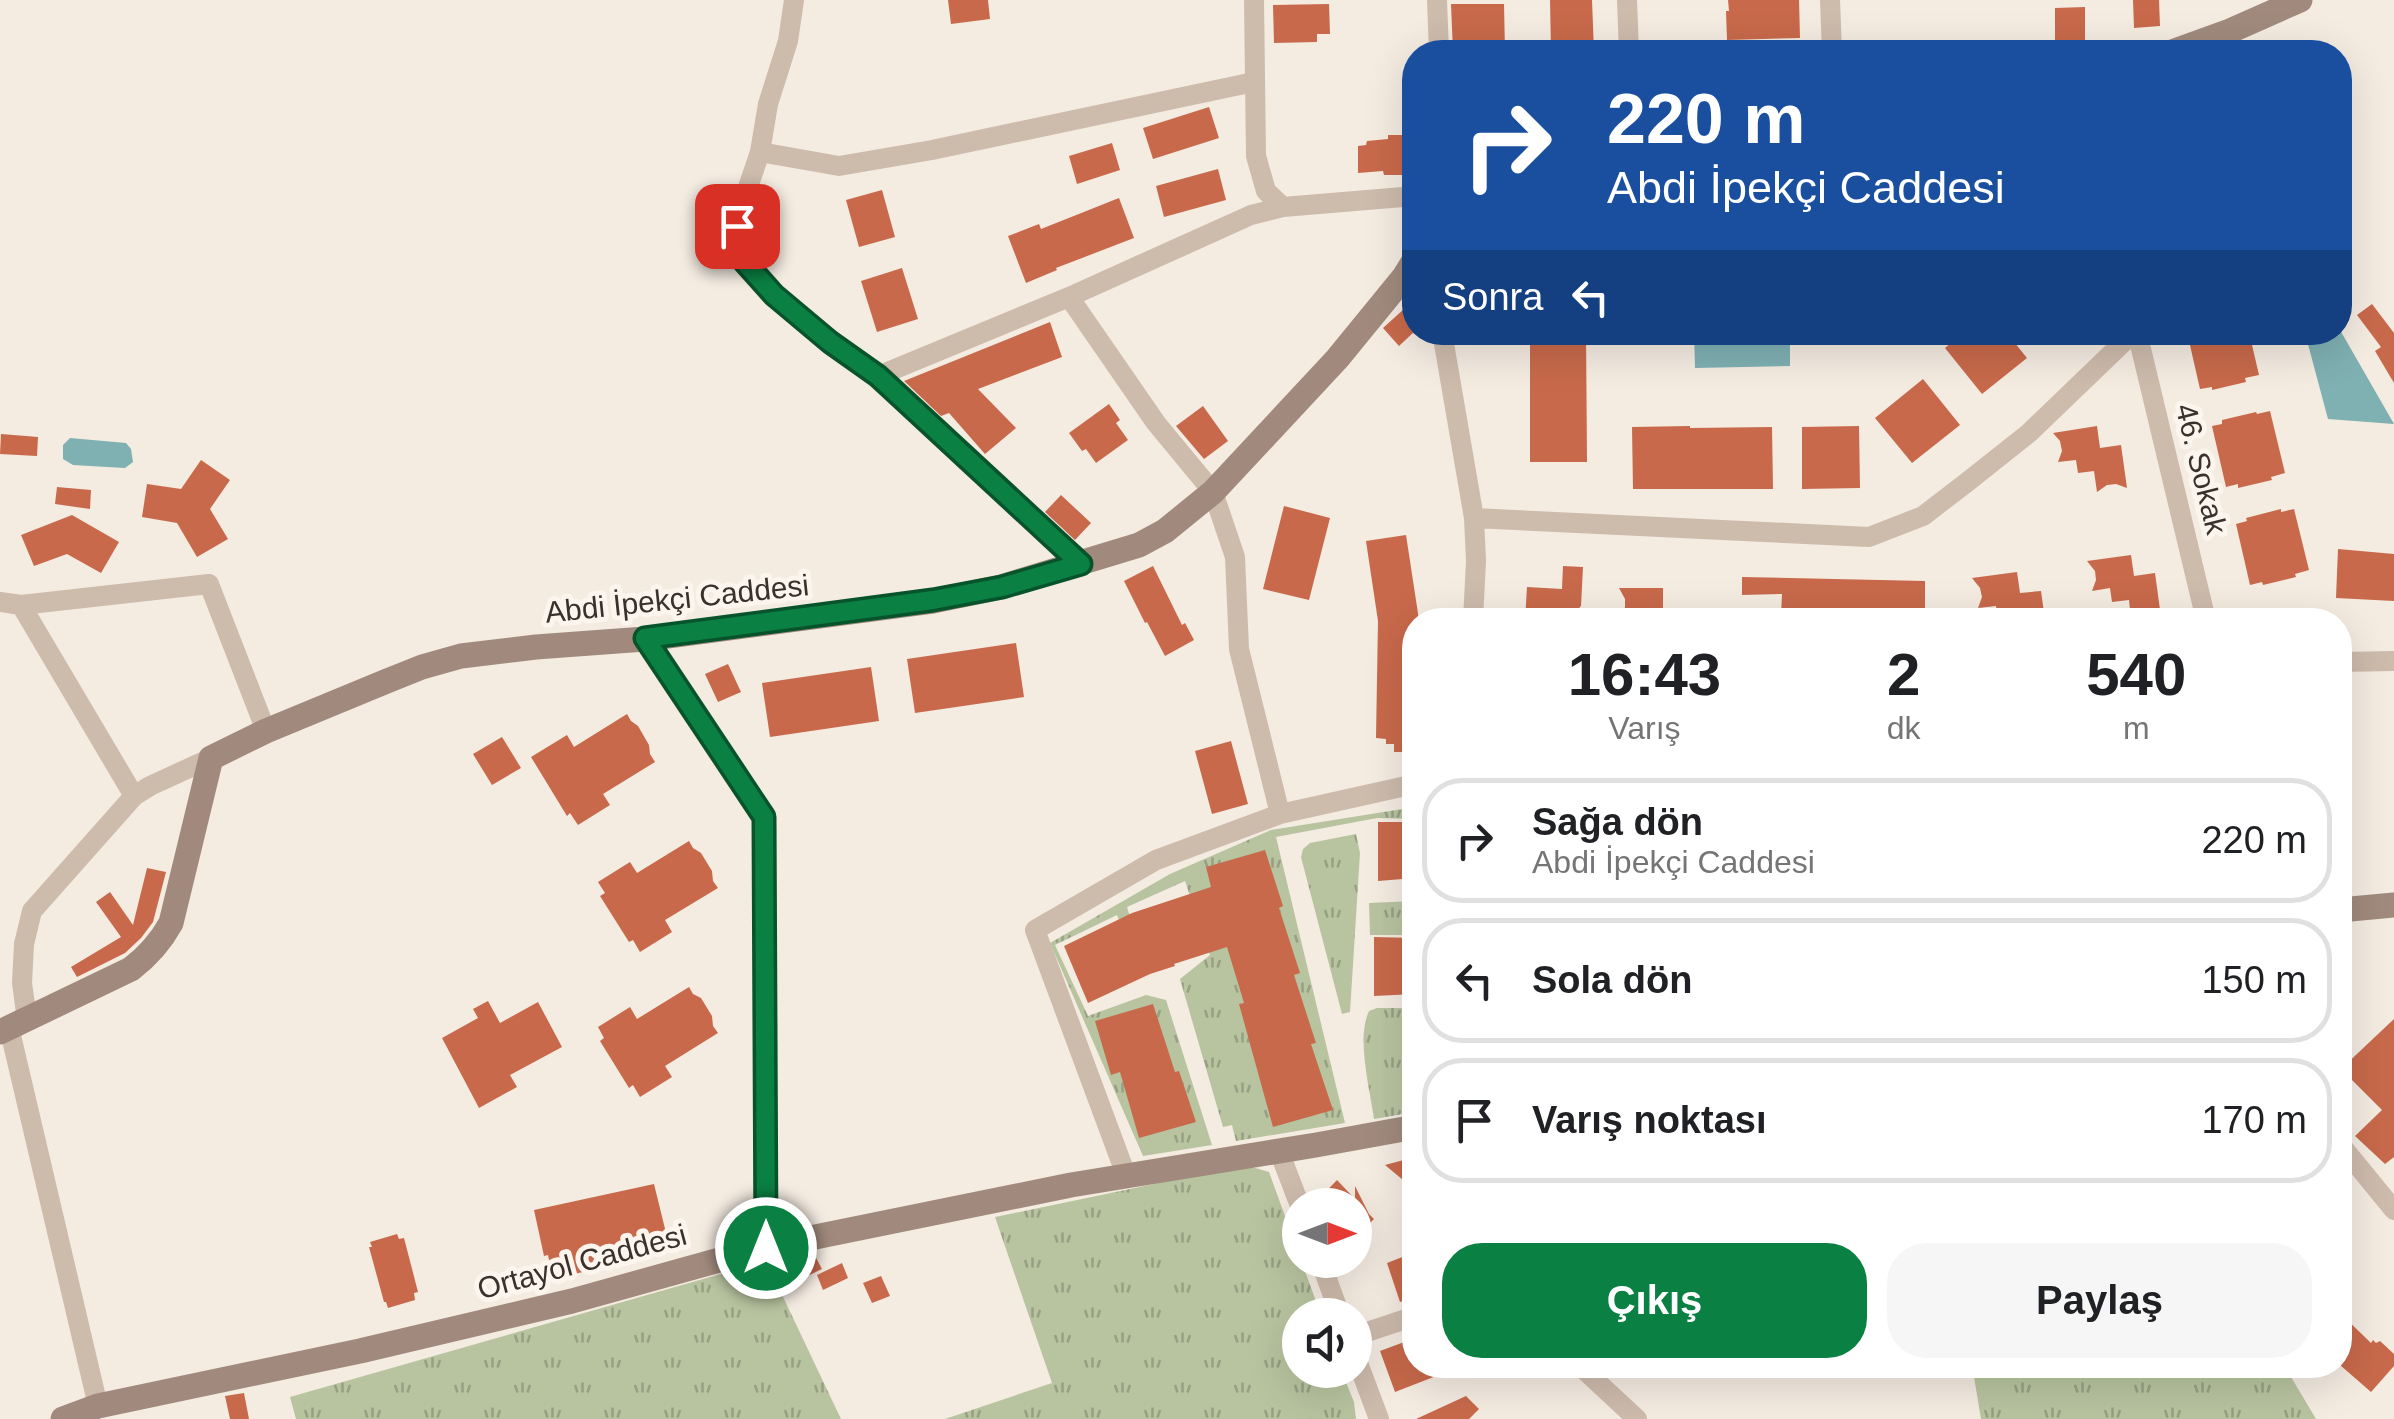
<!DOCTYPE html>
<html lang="tr">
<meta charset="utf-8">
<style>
body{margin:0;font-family:Arial,sans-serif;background:#f6f6f6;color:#202124;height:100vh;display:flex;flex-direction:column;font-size:38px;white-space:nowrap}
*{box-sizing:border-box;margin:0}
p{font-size:32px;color:#757577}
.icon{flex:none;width:55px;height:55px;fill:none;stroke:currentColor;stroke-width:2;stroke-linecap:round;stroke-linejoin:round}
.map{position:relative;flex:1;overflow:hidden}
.drawer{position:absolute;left:1402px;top:608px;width:950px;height:770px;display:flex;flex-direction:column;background:#fff;border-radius:40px;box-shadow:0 10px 40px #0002}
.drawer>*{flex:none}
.top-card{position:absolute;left:1402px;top:40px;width:950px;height:305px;border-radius:40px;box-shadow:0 10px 40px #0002;background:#1a4fa0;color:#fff;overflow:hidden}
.needle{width:65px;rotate:90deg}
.buttons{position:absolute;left:1282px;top:1188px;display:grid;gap:20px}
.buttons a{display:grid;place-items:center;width:90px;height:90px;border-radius:50%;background:#fff;box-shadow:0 10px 40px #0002;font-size:50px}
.pin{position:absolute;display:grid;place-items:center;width:85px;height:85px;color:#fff;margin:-42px;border-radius:20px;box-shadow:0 5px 15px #0006}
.me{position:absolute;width:110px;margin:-55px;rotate:0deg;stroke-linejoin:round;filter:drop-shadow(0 0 8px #0008)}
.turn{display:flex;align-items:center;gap:35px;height:210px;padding:0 40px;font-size:45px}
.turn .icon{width:130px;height:130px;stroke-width:2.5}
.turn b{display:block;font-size:70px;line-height:85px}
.then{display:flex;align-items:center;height:95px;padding:0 40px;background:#0003;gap:20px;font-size:38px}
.eta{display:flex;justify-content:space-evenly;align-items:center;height:170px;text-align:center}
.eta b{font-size:60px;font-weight:800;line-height:70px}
.button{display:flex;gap:20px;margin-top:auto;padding:20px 40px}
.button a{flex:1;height:115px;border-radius:40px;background:#0b8043;color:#fff;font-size:40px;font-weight:800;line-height:115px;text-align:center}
.button a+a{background:#f6f6f6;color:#202124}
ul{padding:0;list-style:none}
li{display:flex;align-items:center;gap:30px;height:125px;margin:0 20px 15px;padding:0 20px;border:5px solid #e0e0e0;border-radius:40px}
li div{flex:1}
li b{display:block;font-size:38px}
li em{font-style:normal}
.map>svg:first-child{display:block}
.grass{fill:url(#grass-tufts)}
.water{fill:#7fb0b2}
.building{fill:#c8694b}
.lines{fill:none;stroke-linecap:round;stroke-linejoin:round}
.street{stroke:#cdbbac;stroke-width:20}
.secondary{stroke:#a18a7d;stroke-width:25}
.route-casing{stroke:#07532c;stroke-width:25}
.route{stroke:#0b8043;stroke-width:18}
.labels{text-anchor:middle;stroke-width:10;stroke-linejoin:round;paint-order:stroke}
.street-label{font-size:30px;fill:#3b302b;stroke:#fbf5ee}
</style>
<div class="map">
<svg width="2394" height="1419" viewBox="0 0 2394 1419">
<defs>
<pattern id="grass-tufts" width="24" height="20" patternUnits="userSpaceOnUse" patternTransform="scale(2.5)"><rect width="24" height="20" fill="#b8c4a0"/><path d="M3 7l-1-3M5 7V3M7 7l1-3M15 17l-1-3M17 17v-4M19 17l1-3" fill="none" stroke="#97a083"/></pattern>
</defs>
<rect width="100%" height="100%" fill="#f4ebe1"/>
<path class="grass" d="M1415 807V819L1377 818 1276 837 1345 1123 1236 1141 1232 1125 1223 1127 1180 979 1210 955 1185 881 1127 907 1147 973 1141 977 1117 915 1055 945 1088 1016 1146 995 1166 1000 1212 1145 1143 1156 1050 943 1170 874 1271 830Z
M1356 834 1360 853 1350 1012 1342 1014 1301 857 1303 849 1310 843Z
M1415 901V935H1370L1369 903Z
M1408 999H1415V1112L1374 1119C1370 1089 1356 1038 1369 1011L1377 1008H1407Z
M1245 1165 1269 1172 1321 1315H1300V1370H1341L1354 1402 1356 1419H945L1052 1383 995 1217Z
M766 1261 841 1419H296L290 1397Z
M1972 1365H2284L2316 1419H1981Z"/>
<path class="water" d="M2340 330 2394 424 2328 419 2305 333 2340 332Z
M1694 333H1790V366L1695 368Z
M70 438 126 443 131 449 133 462 125 468 73 465 63 459V445Z"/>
<path class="building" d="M948 0H988L990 19 951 24Z
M1550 0H1592L1594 52H1551Z
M1728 0H1799L1800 38 1727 40 1726 11H1729Z
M2133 0H2159L2160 26 2134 28Z
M1329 4 1330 34H1317V42L1274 43 1273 5Z
M1451 4H1504L1505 52H1453Z
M2085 7V52H2055V8Z
M1209 107 1219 138 1153 159 1143 128Z
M1388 135H1408V175H1384L1383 171 1358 173V146L1366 145 1367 141 1388 139Z
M1112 143 1120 170 1077 184 1069 156Z
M1218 169 1226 200 1164 217 1156 186Z
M882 190 895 237 859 247 846 200Z
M1119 198 1134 238 1056 268 1057 270 1026 283 1008 236 1039 224 1041 229Z
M902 268 918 319 877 332 861 281Z
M1415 299V331L1399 346 1383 328Z
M2372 304 2394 333V383L2375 351 2381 347 2357 315Z
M1050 322 1062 357 978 389 1016 428 985 454 949 413 941 416 904 381Z
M1530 332H1586L1587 462H1530Z
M1964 332H2006L2027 358 1982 394 1945 348Z
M2187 332H2249L2259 375 2245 378 2246 382 2212 390V387L2200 389Z
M1923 379 1960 425 1912 463 1875 418Z
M1109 404 1120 420 1116 423 1128 440 1096 463 1086 449 1082 451 1069 433Z
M1203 406 1228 441 1204 459 1176 426Z
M2270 411 2285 473 2271 477 2272 480 2238 488V484L2226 487 2212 426 2222 424V420L2256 412 2257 414Z
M1690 426V428L1772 427 1773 489H1633L1632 427Z
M1859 426 1860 488 1802 489V427Z
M2097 426 2100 448 2121 445 2127 488 2116 484 2107 485 2097 492 2094 471 2078 473 2076 460 2058 462 2062 451 2060 441 2053 433Z
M1 434 38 437 37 456 0 454Z
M201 460 230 480 210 509 228 539 197 557 177 523 142 517 147 484 181 489Z
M57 487 91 490 90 509 55 504Z
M1061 495 1091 523 1075 540 1045 512Z
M1284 506 1330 518 1309 600 1263 589Z
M2281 509V512L2294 509 2309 570 2295 574 2296 577 2263 585 2262 582 2250 585 2236 524 2247 521 2246 518Z
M72 515 119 542 101 573 67 554 34 566 21 535Z
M1406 535 1419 620H1415V752H1394V744H1386V739L1376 738 1378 621 1366 541Z
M2338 549 2394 554V601L2336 598Z
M2131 555 2134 576 2155 573 2161 617 2150 613 2142 614 2131 620 2129 600 2112 602 2110 588 2092 591 2096 580 2095 571 2087 561Z
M1153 566 1182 625 1185 623 1194 640 1165 656 1147 622 1145 623 1124 581Z
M1563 566 1583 567 1581 606 1568 620H1525L1527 587 1562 589Z
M2017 572 2020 593 2041 591 2045 620H2015L2014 617 1998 619 1996 606 1978 608 1982 597 1980 588 1972 578Z
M1742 577 1925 581V617L1781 615 1782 594 1742 595Z
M1619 588H1663V620L1620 618 1625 607V599Z
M1016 643 1024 697 915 713 907 659Z
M728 664 741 692 718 702 705 674Z
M871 667 879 721 770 737 762 683Z
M627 714 631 721 638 726 649 745 650 754 655 762 603 794 610 805 578 825 570 813 567 816 531 757 567 735 574 747Z
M502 737 521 768 492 785 473 754Z
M1231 741 1248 804 1212 814 1195 751Z
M1378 822H1415V878L1378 881Z
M689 841 693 848 701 853 712 871 713 881 718 888 665 920 672 932 640 952 633 940 629 942 600 896 605 893 598 882 630 862 637 873Z
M1265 850 1283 906 1279 908 1300 973 1294 975 1316 1043 1311 1044 1333 1110 1273 1127 1239 1004 1244 1003 1227 947 1174 964 1175 966 1150 974 1088 1003 1064 946 1132 913 1211 887 1206 867Z
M147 868 166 872 153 922 141 938 125 953 77 977 71 967 121 937 96 902 110 892 133 925Z
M1374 937 1415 938V994L1374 996Z
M689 987 693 994 701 998 712 1016 713 1026 718 1033 665 1066 672 1077 640 1097 633 1085 629 1088 600 1041 604 1038 598 1027 630 1007 637 1019Z
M488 1001 500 1023 538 1002 562 1047 510 1075 517 1087 479 1108 442 1038 478 1018 473 1009Z
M1153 1004 1175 1072 1179 1071 1196 1122 1139 1138 1120 1072 1111 1075 1095 1021Z
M2394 1019V1157L2385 1164 2355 1136 2382 1110 2341 1069Z
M1415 1157V1190L1385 1165Z
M1337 1180 1355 1199V1186L1369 1214 1374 1219 1369 1224 1360 1259H1355V1205H1313Z
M654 1184 668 1241 619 1253 621 1263 553 1279 548 1255 544 1256 534 1210Z
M397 1234 399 1239 404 1238 418 1292 414 1293 415 1300 388 1308 386 1302H384L369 1247H372L370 1242Z
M1415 1252V1297L1400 1302 1387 1263Z
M814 1254 822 1269 791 1284 780 1261Z
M842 1263 848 1278 823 1290 817 1275Z
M881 1276 890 1296 872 1303 863 1283Z
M2340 1313 2371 1343 2373 1340 2376 1343 2380 1341 2394 1354V1366L2371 1392 2340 1365Z
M1415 1338V1365L1462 1366 1395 1392 1380 1351Z
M244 1393 249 1419H230L225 1396Z
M1466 1396 1479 1409 1469 1419H1416Z"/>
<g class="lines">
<path class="street" d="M794 0 788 41 768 104 760 152 742 205 733 248 774 295 830 341 878 376
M1254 0 1256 156 1266 191 1283 207 1415 196
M1437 0 1439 52
M1627 0 1629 52
M1830 0 1832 52
M760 152 839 166 932 150 1254 82
M1069 297 1251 215 1283 207
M1442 332 1474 518 1476 561 1473 620
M2137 332 2206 620
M1474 518 1869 537 1923 516 1966 483 2029 433 2134 332
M1081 564 878 376 1069 297 1156 423 1213 492 1235 557 1239 649 1280 814 1415 784
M0 602 21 605 209 584 266 731
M21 605 134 796
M645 639 764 817 766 1247
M2340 662 2394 661
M27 1020 22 983 24 944 32 911 134 796 150 786 211 758
M9 1027 98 1406
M2340 1144 2394 1210
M1279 1151 1300 1206
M1126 1175 1035 930 1156 860 1280 814
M1320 1260 1340 1315
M1355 1336 1415 1316
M1355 1355 1379 1419
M1580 1366 1637 1419"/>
<path class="secondary" d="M2172 52 2230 31 2300 0
M2340 910 2394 905
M0 1032 131 969C148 956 160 943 171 923L211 758 266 731 387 681 422 667 461 656 536 647 645 639 933 601 1001 587 1139 545 1165 531 1213 492 1337 359 1404 277 1415 259
M63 1419 98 1406 360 1351 572 1301 766 1247 1071 1185 1316 1145 1415 1127"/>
</g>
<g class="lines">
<g class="route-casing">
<path id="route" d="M737 226 732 248 774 295 830 342 878 376 1081 564 1002 587 933 600 645 638 764 817 766 1248"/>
</g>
<use href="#route" class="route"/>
</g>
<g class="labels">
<g class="street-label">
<text transform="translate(2201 469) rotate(76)" y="10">46. Sokak</text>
<text transform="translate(677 599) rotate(-6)" y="10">Abdi İpekçi Caddesi</text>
<text transform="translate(582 1262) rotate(-15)" y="10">Ortayol Caddesi</text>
</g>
</g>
</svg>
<div class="buttons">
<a><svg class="needle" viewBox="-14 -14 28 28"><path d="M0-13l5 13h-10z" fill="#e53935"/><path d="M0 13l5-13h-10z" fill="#757577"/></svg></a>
<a><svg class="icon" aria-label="sound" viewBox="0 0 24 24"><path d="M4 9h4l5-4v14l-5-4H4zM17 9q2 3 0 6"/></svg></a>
</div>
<div class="pin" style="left:737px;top:226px;background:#d93025"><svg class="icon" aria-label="arrive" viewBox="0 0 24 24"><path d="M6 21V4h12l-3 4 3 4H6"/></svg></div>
<svg class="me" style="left:766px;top:1248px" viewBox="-20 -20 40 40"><circle r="17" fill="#0b8043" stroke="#fff" stroke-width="3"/><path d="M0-11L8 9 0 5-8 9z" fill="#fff"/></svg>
<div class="top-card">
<div class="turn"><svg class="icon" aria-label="right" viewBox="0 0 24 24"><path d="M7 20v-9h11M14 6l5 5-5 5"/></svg><div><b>220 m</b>Abdi İpekçi Caddesi</div></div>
<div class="then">Sonra<svg class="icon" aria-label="left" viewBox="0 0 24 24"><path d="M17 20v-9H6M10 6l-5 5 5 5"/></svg></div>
</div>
<section class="drawer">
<div class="eta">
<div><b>16:43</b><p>Varış</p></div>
<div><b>2</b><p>dk</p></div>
<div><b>540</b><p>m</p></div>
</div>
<ul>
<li><svg class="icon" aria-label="right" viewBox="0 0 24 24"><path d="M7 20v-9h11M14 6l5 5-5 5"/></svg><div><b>Sağa dön</b><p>Abdi İpekçi Caddesi</p></div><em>220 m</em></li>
<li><svg class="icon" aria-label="left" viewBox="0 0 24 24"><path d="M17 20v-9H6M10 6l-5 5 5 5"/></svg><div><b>Sola dön</b></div><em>150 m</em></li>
<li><svg class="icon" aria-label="arrive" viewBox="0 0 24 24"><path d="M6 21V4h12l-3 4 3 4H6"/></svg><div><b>Varış noktası</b></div><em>170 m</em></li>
</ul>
<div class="button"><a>Çıkış</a><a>Paylaş</a></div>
</section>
</div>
